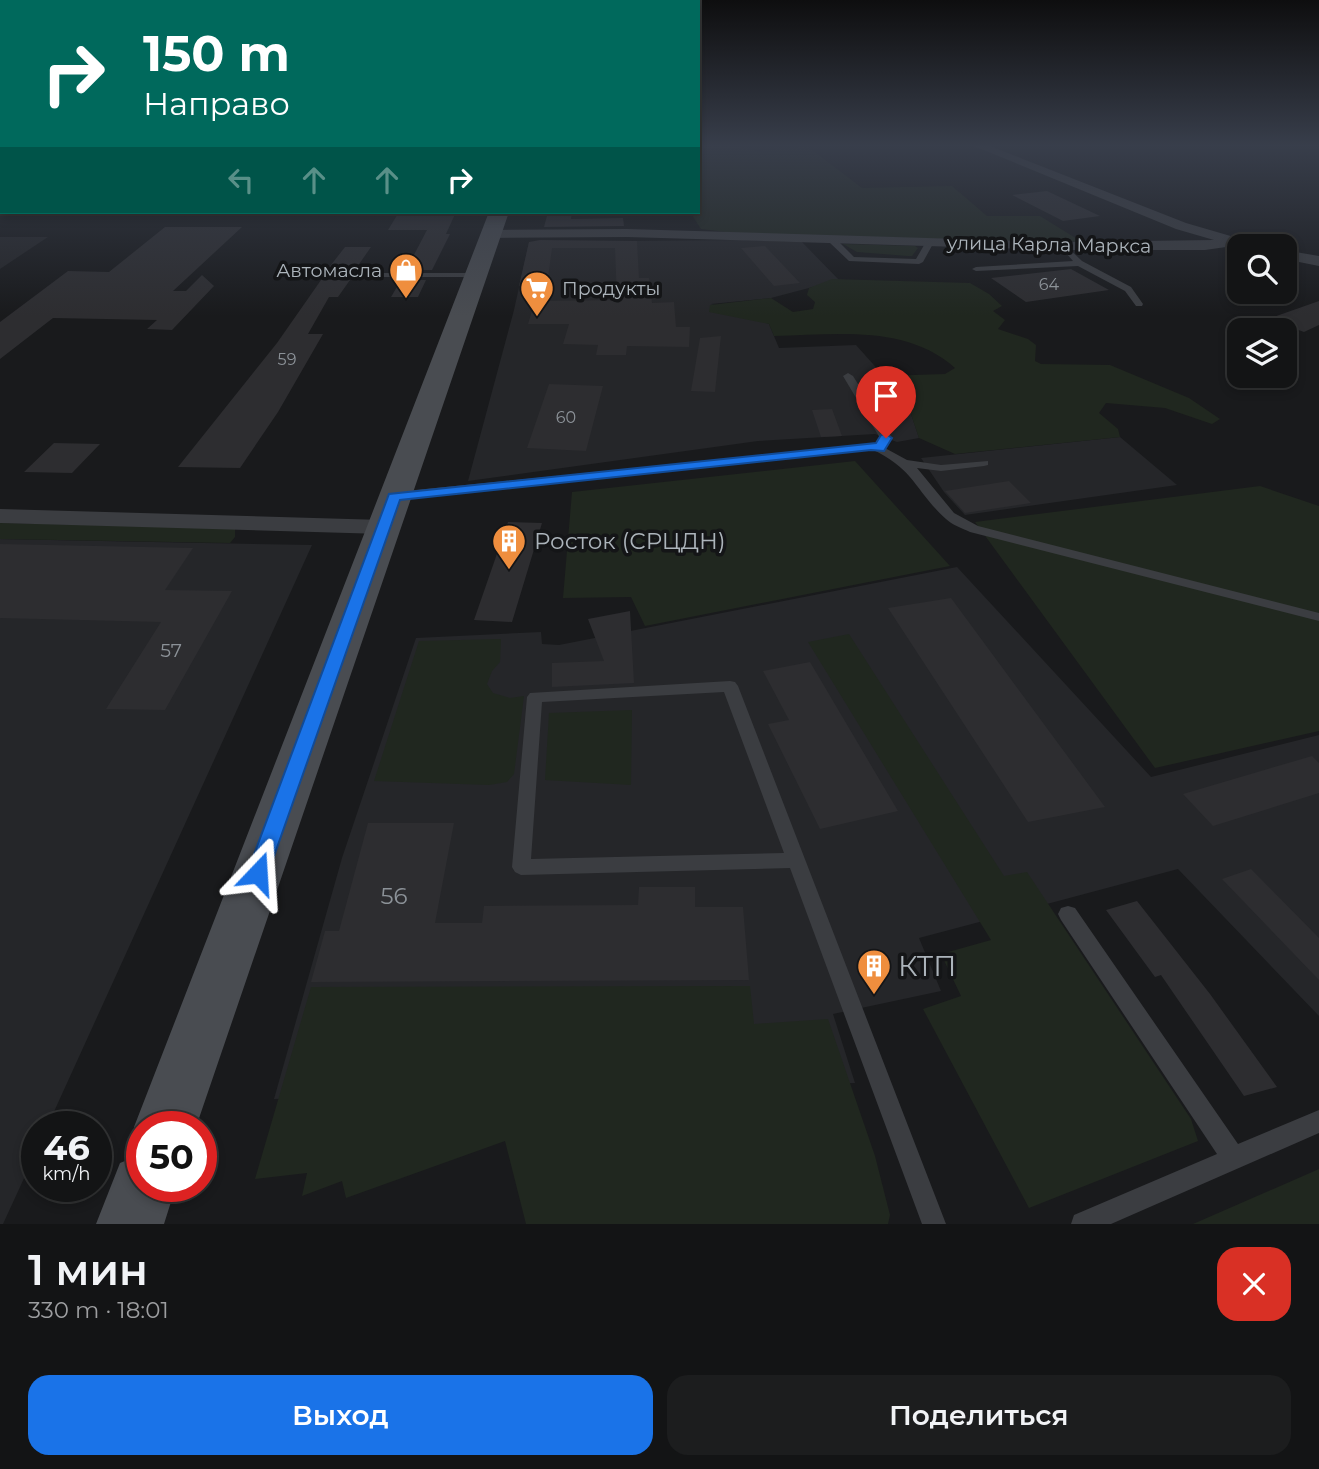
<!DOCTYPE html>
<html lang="ru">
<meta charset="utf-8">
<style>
body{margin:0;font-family:Montserrat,sans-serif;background:#1c1d1e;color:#f1f3f6;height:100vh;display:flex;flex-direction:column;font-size:26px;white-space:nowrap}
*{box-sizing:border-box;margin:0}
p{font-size:23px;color:#9d9ea0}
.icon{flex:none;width:38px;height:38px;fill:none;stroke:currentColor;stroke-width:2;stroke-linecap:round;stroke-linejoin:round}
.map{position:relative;height:1224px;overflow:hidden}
.drawer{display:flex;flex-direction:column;background:#131415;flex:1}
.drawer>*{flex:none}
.guide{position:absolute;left:0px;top:0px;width:700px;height:214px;box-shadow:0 4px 10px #0003,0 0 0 2px #323334;background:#00695c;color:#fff;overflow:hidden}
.fabs{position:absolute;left:1227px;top:234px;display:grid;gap:14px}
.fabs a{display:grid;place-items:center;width:70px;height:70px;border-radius:14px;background:#131415;box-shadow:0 4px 10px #0003,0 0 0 2px #323334;font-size:35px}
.speed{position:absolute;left:21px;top:1111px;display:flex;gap:14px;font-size:35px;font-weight:700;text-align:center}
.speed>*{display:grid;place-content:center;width:91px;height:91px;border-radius:50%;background:#131415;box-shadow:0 4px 10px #0003,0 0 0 2px #323334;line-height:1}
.speed small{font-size:18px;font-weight:400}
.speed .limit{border:10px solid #d22;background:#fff;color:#111}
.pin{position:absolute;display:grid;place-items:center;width:60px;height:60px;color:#fff;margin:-72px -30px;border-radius:50% 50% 50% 0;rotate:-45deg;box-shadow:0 0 7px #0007}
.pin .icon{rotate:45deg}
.me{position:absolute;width:77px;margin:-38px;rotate:20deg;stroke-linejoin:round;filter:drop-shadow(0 0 5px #0008)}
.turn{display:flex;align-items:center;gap:24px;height:147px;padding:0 28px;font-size:32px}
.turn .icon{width:91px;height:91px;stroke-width:2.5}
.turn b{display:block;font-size:49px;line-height:60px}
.lanes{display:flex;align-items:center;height:66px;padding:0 28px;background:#0003;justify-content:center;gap:35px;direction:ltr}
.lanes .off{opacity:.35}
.round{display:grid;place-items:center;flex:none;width:74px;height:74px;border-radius:21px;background:#1c1d1e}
.summary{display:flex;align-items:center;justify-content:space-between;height:119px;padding:0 28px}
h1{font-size:42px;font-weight:600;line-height:52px}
.button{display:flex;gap:14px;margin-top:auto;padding:14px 28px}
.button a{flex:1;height:80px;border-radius:21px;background:#1a73e8;color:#fff;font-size:28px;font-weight:600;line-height:80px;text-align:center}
.button a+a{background:#1c1d1e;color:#f1f3f6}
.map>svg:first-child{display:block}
.built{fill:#252629}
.green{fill:#20271f}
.building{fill:#2d2d30}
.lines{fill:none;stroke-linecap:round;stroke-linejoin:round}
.service{fill:#3b3d41;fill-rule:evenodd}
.minor{fill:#3b3d41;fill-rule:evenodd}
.secondary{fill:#494c51;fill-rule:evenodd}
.route{fill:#1a73e8;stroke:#114b97;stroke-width:2}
.labels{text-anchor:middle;stroke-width:7;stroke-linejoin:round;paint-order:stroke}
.far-number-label{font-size:16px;fill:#8c9298}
.far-street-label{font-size:19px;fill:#acb4bb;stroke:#141517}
.far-poi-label{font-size:19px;fill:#acb4bb;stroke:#141517;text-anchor:end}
.number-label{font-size:19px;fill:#8c9298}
.poi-label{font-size:23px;fill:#acb4bb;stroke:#141517;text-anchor:start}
.near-number-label{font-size:23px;fill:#8c9298}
.near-poi-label{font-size:28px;fill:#acb4bb;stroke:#141517;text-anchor:start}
</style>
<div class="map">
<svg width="1319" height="1224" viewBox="0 0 1319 1224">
<rect width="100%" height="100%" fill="#191a1c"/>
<path class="built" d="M0 237H48L0 269Z
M742 240 802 242 839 280 771 298 711 304 769 324 779 348 856 345 907 402 919 438 897 442 875 434 758 441 468 481 514 310 529 242Z
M1120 437 1177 485 965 515 944 492 921 458Z
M0 539 312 545 47 1127H37V1150L3 1224H0Z
M957 567 1151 777 1319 735V1016L1178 869 919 938 941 991 833 1014 855 1083 274 1099 342 858 416 638 541 632 542 644 559 645Z"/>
<path class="green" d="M698 144H726L756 151 808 147 862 188 952 186 987 216H1040L1082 242 742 234 701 229 690 212H698Z
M843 244 915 246 918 248 912 256H908L857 252Z
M832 279 970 283 989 294 1002 306 993 311 1005 320 998 329 1028 339 1036 345 1035 361 1041 364 1110 365 1189 398 1220 419 1212 424 1165 408 1106 403 1099 413 1118 429 1120 437 955 454 919 438 907 402 883 376 945 374 955 368C906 324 835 335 774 336L769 324 709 312 710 305 771 298 793 312 813 309 815 302 807 295 809 288Z
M855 461 950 566 645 626 631 597 563 598 572 492Z
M1260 486 1319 506V731L1155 768 975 522Z
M0 523 235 528V537L230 543 0 539Z
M849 634 1004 876 1027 872 1191 1119 1198 1141 1029 1208 923 1009 961 996 941 954 991 940 808 642Z
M501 639 500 662 492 671 487 684 493 693 510 698 524 696 514 774 507 782 489 785 374 781 419 641Z
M632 710 631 785 545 780 549 713Z
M750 986 754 1024 828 1019 875 1156 890 1215 888 1224H526L505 1141 346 1198 342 1181 302 1196 307 1173 255 1179 311 987Z
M1319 1169V1224H1193Z"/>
<path class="building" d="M1047 191 1100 216 1063 221 1012 195Z
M399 212H456L446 234H450L432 270H406L427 230H388Z
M548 212H572L571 219 623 218 624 226 544 227Z
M165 227H242L173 291H186L202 275 214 286 172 330 147 329 157 320 53 318 0 359V322L68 271 109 272Z
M540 240 637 241 639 278H649L652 303 674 302 676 327H690L689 347 627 346 626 355H596L598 345 563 344 569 324H528L535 301 617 300 615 248H552L547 286H519L529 242Z
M765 246 800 283 774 286 741 248Z
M345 247H371L355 270H327Z
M1071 269 1109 290 1026 302 991 278Z
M321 280H350L338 297H329L308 334H323L278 412 240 468 178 467 277 343Z
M401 280H426L418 297H391Z
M1319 301V325L1304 332 1268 319Z
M721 336 715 392 691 391 700 338Z
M549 384 603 386 586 451 527 448Z
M832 409 842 436 821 437 812 410Z
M54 443 100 444 72 473 24 472Z
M1009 481 1031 503 965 513 945 491Z
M508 522 542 523 512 622 474 620Z
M0 544 193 548 165 590 232 591 165 710 106 709 161 622 0 618Z
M951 598 1105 807 1028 822 888 608Z
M630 611 634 683 552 687V663L604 661 588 619Z
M810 662 898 811 820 829 768 724 789 720 763 671Z
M1312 756 1319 763V793L1213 826 1183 794Z
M368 823H454L435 923H482L484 906 638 905 639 887H695V907H743L749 980 311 982 325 931H339Z
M1251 869 1319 938V980L1222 879Z
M1137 901 1210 994 1277 1087 1244 1096 1161 975 1155 977 1106 910Z"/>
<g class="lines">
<path class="service" d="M829 238H835L854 257 916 259 927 240 934 242 923 262 919 264 849 261 829 242Z
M1064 244 1082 261 1131 287 1143 304 1142 306H1136L1125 291 1078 266 976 271 972 269 976 267 1073 261 1060 246Z
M316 273H476L480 275 476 277H316Z
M848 373 853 376 892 438 885 448 907 460 941 465 988 461V465L984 466 941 471 917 468 954 513 978 526 1319 613V621L970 532C962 528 952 525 946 519 914 490 915 469 871 449L395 500 389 496 395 492 877 444 880 438 843 376Z
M730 681 735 682 738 686 946 1224H922L790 868 521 875 515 872 512 867 527 697 530 693ZM724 692 784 853 531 859 542 702Z
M1068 906 1075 908 1238 1144 1319 1110V1133L1111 1224H1071L1074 1215 1217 1154 1061 920 1058 914 1061 908Z"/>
<path class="minor" d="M969 144H985L1186 223 1258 244 1260 247 1233 246 1205 250H1064L627 237 490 238 483 234 490 230 627 229 1064 242 1214 240 1176 229Z
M0 145H2L0 152Z
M1284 250 1319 256V266L1284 259Z
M0 509 383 520 391 522 395 527 391 532 383 534 0 523Z"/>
<path class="secondary" d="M489 212H509L196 1127H142V1146L134 1127Z
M142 1154V1186H176L164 1224H96L120 1163Z"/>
</g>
<linearGradient id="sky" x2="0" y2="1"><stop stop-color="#0e0e0f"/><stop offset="0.46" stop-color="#383e4b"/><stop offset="1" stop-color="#383e4b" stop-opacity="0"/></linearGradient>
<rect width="1319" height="316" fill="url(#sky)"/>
<path class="route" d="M886 434 892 438 884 451 871 450 400 500 268 873 265 879 258 881 250 879 247 873 389 494 876 443 881 435Z"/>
<defs>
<g id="shop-pin" transform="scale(1.75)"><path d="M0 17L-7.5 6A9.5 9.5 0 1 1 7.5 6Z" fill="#ef8e3e" stroke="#141517"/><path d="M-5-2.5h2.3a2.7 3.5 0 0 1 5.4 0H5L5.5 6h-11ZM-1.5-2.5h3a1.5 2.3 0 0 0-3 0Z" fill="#fff"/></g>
<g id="supermarket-pin" transform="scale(1.75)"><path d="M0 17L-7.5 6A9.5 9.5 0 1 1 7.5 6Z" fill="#ef8e3e" stroke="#141517"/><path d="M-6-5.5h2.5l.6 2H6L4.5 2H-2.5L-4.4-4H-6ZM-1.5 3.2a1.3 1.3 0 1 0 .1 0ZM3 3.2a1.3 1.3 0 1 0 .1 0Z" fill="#fff"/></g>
<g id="building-pin" transform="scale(1.75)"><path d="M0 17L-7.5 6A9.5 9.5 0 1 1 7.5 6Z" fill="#ef8e3e" stroke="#141517"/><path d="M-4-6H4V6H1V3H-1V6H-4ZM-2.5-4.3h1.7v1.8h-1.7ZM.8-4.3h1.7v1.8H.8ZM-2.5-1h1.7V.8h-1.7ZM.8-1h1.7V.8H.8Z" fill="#fff"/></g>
</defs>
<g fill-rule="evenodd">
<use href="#shop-pin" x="406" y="270"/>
<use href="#supermarket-pin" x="537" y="288"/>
<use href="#building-pin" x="509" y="541"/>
<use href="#building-pin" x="874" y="966"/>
</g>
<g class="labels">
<g class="far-number-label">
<text x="1049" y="290">64</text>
<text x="287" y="365">59</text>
<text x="566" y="423">60</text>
</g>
<g class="far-street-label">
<text transform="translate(1049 244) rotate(1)" y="7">улица Карла Маркса</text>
</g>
<g class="far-poi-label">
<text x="382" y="277">Автомасла</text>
<text x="562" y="295" text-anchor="start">Продукты</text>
</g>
<g class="number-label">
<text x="171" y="657">57</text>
</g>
<g class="poi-label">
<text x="534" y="549">Росток (СРЦДН)</text>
</g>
<g class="near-number-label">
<text x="394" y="904">56</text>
</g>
<g class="near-poi-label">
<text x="898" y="976">КТП</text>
</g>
</g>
</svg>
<div class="fabs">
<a><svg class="icon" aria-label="search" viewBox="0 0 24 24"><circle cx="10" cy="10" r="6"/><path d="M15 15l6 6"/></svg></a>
<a><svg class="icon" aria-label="layers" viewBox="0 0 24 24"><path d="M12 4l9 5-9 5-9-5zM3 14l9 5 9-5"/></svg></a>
</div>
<div class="speed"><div>46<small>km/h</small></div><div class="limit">50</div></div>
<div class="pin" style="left:886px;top:438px;background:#d93025"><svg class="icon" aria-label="arrive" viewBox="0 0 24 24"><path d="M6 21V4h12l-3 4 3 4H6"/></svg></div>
<svg class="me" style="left:258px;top:873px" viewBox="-20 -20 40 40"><path d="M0-17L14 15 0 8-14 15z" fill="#1a73e8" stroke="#fff" stroke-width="4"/></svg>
<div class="guide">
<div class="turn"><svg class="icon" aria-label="right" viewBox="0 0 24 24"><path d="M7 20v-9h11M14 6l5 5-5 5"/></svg><div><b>150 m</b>Направо</div></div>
<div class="lanes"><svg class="icon off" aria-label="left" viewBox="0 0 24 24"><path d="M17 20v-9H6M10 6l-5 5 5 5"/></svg><svg class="icon off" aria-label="ahead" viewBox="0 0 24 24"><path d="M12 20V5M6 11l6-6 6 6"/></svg><svg class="icon off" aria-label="ahead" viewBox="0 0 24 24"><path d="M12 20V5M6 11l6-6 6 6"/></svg><svg class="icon" aria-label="right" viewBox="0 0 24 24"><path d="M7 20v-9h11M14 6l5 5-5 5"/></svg></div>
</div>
</div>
<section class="drawer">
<div class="summary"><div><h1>1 мин</h1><p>330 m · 18:01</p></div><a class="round" style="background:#d93025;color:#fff"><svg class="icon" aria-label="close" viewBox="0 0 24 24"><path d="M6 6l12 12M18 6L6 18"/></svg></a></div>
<div class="button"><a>Выход</a><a>Поделиться</a></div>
</section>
